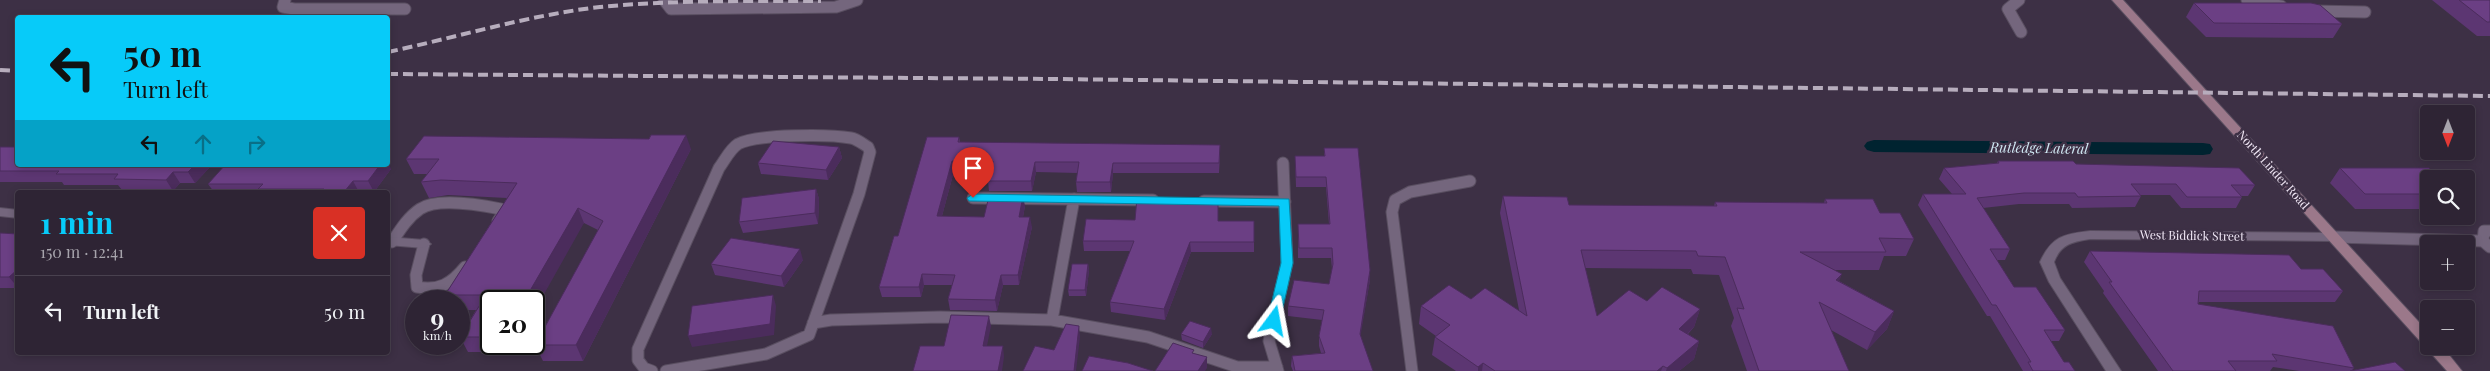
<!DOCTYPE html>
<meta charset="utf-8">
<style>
body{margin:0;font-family:"Playfair Display",serif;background:#3a3040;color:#f1f3f6;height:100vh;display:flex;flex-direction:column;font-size:19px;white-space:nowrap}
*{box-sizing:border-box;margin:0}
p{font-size:16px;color:#a7a4ac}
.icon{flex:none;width:28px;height:28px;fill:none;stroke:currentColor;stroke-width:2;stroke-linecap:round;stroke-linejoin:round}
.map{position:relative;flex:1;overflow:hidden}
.side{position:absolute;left:15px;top:190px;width:375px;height:165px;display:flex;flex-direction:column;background:#2e2434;border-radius:5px;box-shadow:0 2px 8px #0003,0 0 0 1px #49414f}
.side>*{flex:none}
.banner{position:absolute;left:15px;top:15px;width:375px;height:152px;border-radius:5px;box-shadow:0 2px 8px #0003,0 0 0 1px #49414f;background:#07cbf9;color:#111;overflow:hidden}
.needle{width:32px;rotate:180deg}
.tools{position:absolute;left:2420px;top:105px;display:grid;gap:10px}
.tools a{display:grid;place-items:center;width:55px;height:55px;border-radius:5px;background:#2e2434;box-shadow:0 2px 8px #0003,0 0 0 1px #49414f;font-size:25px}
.speed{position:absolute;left:405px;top:290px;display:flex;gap:10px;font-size:25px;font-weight:700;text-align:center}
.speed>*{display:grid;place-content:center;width:65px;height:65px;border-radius:50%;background:#2e2434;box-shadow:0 2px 8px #0003,0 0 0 1px #49414f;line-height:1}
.speed small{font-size:12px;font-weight:400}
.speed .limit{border:2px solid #111;border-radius:8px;background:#fff;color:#111}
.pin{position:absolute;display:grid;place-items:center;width:42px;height:42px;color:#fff;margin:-51px -21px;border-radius:50% 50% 50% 0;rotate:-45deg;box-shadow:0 0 5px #0007}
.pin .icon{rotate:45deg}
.me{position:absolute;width:55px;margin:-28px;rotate:13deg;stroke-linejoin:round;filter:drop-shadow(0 0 4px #0008)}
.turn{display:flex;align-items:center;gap:18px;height:105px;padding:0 25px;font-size:22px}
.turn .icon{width:65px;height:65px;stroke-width:2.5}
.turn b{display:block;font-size:35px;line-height:42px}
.lanes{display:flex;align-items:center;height:48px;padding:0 25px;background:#0003;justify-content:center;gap:25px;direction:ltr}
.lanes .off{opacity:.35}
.round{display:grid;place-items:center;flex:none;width:52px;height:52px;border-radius:5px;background:#3a3040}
.overview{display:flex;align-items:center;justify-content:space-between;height:85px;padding:0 25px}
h1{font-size:30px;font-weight:700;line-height:38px;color:#07cbf9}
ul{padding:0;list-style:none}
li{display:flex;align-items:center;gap:15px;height:70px;padding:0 25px;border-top:1px solid #49414f}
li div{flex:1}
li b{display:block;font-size:19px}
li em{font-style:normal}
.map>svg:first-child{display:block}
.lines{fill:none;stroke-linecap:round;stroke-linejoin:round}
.canal{fill:#002330;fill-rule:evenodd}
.lane-casing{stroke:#594e60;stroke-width:13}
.street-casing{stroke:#594e60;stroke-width:2}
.secondary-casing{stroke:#594e60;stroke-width:2}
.lane{stroke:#74667d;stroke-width:11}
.street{fill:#74667d;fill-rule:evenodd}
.secondary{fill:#9b788a;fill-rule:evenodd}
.rail{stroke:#b7adbd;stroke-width:4;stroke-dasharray:10 5;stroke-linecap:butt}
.wall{fill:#5c3672}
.shaded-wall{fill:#4b2c5c}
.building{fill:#6b3f84;stroke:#4b2c5c}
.route{fill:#07cbf9;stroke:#0584a2}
.labels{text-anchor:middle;stroke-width:5;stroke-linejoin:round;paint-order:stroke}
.street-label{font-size:12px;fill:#f0e7f5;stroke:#3d3045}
.water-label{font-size:14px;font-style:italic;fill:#d0e8f3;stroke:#3d3045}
</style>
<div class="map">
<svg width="2490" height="371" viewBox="0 0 2490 371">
<rect width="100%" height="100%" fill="#3d3045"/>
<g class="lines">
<path class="canal" d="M1874 140 2203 143 2210 144 2213 149 2210 154 2203 155 1874 152 1867 150 1864 146 1867 142Z"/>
<g class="lane-casing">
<path id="lane" d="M285 0 283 7 294 9H405
M664 0 671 9 836 7 857 0
M2019 0 2008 9 2021 32
M2247 0 2281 6
M2314 11 2365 12
M973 198 1153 200
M1204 201 1285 202
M2334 237 2483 241 2490 247
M2483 241 2484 231H2490
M392 242C400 230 408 217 420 209 438 197 481 205 501 209L502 215 498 221
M424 244 416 275 417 287C439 291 451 284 465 267
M1052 320 1074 199
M813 323 831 320 940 317 1052 320 1148 337 1237 367H1277
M652 371 644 368 638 360V349L719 168C725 160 730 149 738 144 757 134 829 134 851 138 857 139 863 144 868 147L870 152 859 194 809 335 766 354 666 371
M1278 371 1269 341 1287 263 1283 163
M1412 371 1392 212 1395 200 1410 192 1470 181"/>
</g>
<g class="street-casing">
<path id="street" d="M0 208 18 210V218L0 216Z
M2090 231 2334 233 2341 237 2334 241 2090 239C2072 242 2061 244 2054 262L2060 278 2121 371H2106L2049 282 2040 262C2052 236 2064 234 2090 231Z
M388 237 424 240 431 244 424 248 388 245Z"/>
</g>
<g class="secondary-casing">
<path id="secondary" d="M2112 0H2123L2429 333V346H2442L2462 371H2447Z"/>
</g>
<use href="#lane" class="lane"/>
<use href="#street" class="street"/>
<use href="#secondary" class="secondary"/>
<path class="rail" d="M388 52C458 37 529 15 600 7 673 0 748 1 821 1
M0 70 18 71
M388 74 1054 79 2490 96"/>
</g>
<path class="wall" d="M2432 0H2490V36H2477Z
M2194 3 2342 24 2333 38 2206 37 2186 17Z
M959 137 960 142 1220 155 1219 173H1113L1111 192H1077L1076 182 1078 173 1036 172 1032 191H989L988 181 990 171H954L942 216 984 217 1025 206 1023 217 1032 227 1019 285H1003L997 311 950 310 948 299 952 285H924L921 297H882L879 287 898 236Z
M0 147 212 165 195 183H180L173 191 122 190 118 185H64L62 182H0Z
M839 147 842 158 828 180 761 174 758 163Z
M1324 148 1370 270V280L1360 336 1373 371H1293L1291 366 1292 356 1321 353 1319 346V336L1322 320 1288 316V306L1329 284 1332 269 1331 258H1298V224H1329L1326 187H1296L1295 156H1324Z
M691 149 583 361H543L535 345 598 230 584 223 491 301V344H516L511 352H468L460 337 476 310H459V301H448L445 295 507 198 448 195 429 198 421 182 428 174H414L406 159Z
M1998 161 2076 164 2255 185 2248 196H2241L2242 197 2236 208H2181L2170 195H2139L2141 196 2135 207 2072 208 2069 204H2019L1983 208 2010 249 2005 260H1997L2014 287 2065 330 2059 341H2050L2064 362 2075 371H2023L1990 316H1987L1918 205 1923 194H1952L1939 179 1944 168 1997 163Z
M2340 168 2429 179V209H2355L2330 183Z
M391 169 374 192H214L208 184Z
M816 189 819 199 818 224 743 233 739 222Z
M1503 196 1569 205 1714 206 1715 202 1824 203 1825 199 1880 213 1914 239 1906 256H1884L1879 270H1833L1839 281 1894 311 1887 329 1867 350 1831 330 1849 371H1747L1731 326 1734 318 1719 275 1693 274 1691 269 1585 268 1597 316 1647 301 1700 309 1694 327 1688 334 1699 341 1694 359 1679 371H1456L1432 355 1435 337 1436 336 1419 324 1421 306 1471 299 1519 310 1500 213Z
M1218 221H1254V252H1191L1165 320 1111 312 1110 302 1130 251H1084L1083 241Z
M0 233 18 234V288H0Z
M2090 251 2301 269 2343 291 2335 302H2199L2198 304 2354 368 2351 371H2405H2299L2273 367 2270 371H2158L2103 293 2104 291 2084 262Z
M803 260 784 287 715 275 711 264Z
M1088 264 1089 270 1086 296H1069L1068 290Z
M1181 334H1212L1203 348 1182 340Z"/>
<path class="shaded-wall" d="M686 135 691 149 583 361 576 345Z
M839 147 842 158 828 180 826 170Z
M952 161 954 171 939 227 937 216Z
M388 162 391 169 374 192 368 181 380 165H388Z
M1035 162 1036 172 1032 191 1031 181Z
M1113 163V173L1111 192 1110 182Z
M195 165H212L195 183 188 172Z
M173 172 180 183 173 191 166 180Z
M353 181 359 192H344Z
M816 189 819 199 818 224 815 213Z
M1023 196 1025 206 1021 227 1019 217Z
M578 208 584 223 534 312V301H524Z
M1030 217 1032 227 1019 285 1018 275Z
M1190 242 1191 252 1165 320 1164 309Z
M800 249 803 260 784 287 781 276Z
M1088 264 1089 270 1086 296 1085 290Z
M18 269V288L9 277Z
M1370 270V280L1359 345 1360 334Z
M922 274 924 285 921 297 919 287Z
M1842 274 1835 292 1836 280Z
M1001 275 1003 285 997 311 995 300Z
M773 295 776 306 774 335 692 347 688 336Z
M1700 309 1694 327 1674 347 1679 329Z
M1894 311 1887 329 1867 350 1875 332Z
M989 316 991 326 985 356 983 346Z
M1079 326 1080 337 1076 371H1074Z
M1211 328 1212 334 1203 348V342Z
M1699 341 1694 359 1679 371H1666L1667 368Z
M507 344H516L511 352Z
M1003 346 1004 357 1002 371H998Z
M1207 357V368L1205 371H1198Z
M1483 363 1482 371H1478V367Z
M1663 366 1661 371H1657Z"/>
<path class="building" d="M2459 0H2490V22H2487Z
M2194 3H2311L2320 5 2342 24 2214 23Z
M651 135H686L576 345H535L603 221 578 208 524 301H491V337H460L486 295H445L517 183 441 180 421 182 439 159H406L424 136 649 139Z
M927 137H959L958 142 1220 145 1219 163H1113L1110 182H1076L1079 162H1035L1031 181H988L993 161H952L937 216 984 217 989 196H1023L1019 217H1030L1018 275H1001L995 300 948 299 955 275 922 274 919 287H879L894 236H898Z
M773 141 839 147 826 170 758 163Z
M0 147H18V165H195L188 172H173L166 180 114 179 118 174H56L59 171H0Z
M1324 148H1358L1370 270 1360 334 1373 371H1295L1292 356 1325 353 1319 336 1324 310 1288 306 1294 280 1329 284 1333 264 1332 248H1299L1298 224H1330L1326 177H1296L1295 156H1325Z
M1998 161H2073L2076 164 2239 168 2255 185H2231L2242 197H2187L2176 184H2131L2141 196 2078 197 2075 193H2024L1977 198 2010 249H1990L2014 287H2036L2065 330H2044L2064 362H2069L2075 371H2033L2028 362H2031L1996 305H1992L1923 194H1966L1944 168 1999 163Z
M225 165H380L368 181H353L344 192H322L324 189H258L263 184H208Z
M2340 168H2429L2440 179H2429V194H2365Z
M816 189 815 213 739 222 742 198Z
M1503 196 1567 197 1569 205 1717 206 1715 202 1827 203 1825 199H1873L1880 213H1900L1914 239 1879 238 1886 252H1800L1842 274 1836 280 1894 311 1875 332 1819 302 1849 371H1759L1737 308 1744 309 1725 257 1698 256 1696 251 1581 250 1597 316 1629 290 1647 301 1662 287 1700 309 1679 329 1699 341 1667 368 1663 366 1657 371H1495L1483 363 1478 367 1435 337 1450 325 1421 306 1449 285 1471 299 1485 288 1527 316Z
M1137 198 1218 199V221H1254V242H1190L1164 309 1110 302 1134 241H1083L1086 219 1135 220Z
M0 233 18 234V269L9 277H0Z
M731 238 800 249 781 276 711 264Z
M2090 251 2289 255 2301 269H2323L2343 291H2199L2198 304 2333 326 2354 368 2272 354 2277 361H2228L2236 371H2173L2109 282H2112Z
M1072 264H1088L1085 290H1068Z
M773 295 770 324 688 336 692 306Z
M951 315 989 316 983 346H1003L998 371H913L920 346H944Z
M1190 321 1211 328 1203 342 1181 334Z
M1066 324 1079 326 1074 371H1023L1035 346 1054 350Z
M1173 343 1194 350 1192 353 1207 357 1198 371H1155Z
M1089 356 1128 363 1153 371H1082Z
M2395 362 2405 371H2350Z"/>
<path class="route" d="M973 194 1289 199 1293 263 1280 321 1274 326 1267 321 1281 263 1279 206 969 201 967 198Z"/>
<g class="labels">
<g class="street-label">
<text transform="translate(2273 170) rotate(48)" y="4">North Linder Road</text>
<text transform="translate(2192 236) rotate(1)" y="4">West Biddick Street</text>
</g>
<g class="water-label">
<text transform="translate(2039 148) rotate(1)" y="5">Rutledge Lateral</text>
</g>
</g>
</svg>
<div class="tools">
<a><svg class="needle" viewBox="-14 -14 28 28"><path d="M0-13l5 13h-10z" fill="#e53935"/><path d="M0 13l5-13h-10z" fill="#a7a4ac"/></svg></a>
<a><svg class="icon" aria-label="search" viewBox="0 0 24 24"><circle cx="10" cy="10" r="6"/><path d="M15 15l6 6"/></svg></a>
<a>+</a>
<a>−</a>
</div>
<div class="speed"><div>9<small>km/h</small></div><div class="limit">20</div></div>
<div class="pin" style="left:973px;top:198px;background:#d93025"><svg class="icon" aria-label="arrive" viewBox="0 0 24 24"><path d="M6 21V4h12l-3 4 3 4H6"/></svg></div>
<svg class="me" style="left:1274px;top:321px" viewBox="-20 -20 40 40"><path d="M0-17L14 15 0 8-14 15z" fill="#07cbf9" stroke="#fff" stroke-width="4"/></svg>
<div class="banner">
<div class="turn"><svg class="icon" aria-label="left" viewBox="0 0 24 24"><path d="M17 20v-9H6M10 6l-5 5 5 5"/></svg><div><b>50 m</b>Turn left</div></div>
<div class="lanes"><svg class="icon" aria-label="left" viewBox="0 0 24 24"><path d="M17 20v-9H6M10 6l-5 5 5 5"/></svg><svg class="icon off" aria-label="ahead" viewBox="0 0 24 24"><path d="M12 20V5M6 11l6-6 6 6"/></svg><svg class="icon off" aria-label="right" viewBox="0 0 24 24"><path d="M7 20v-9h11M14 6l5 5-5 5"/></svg></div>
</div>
<section class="side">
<div class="overview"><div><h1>1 min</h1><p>150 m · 12:41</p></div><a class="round" style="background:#d93025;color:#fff"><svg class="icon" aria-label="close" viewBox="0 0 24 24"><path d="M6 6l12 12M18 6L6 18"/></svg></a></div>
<ul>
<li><svg class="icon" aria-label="left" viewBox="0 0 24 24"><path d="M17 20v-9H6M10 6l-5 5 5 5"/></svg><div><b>Turn left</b></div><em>50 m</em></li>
</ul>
</section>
</div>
